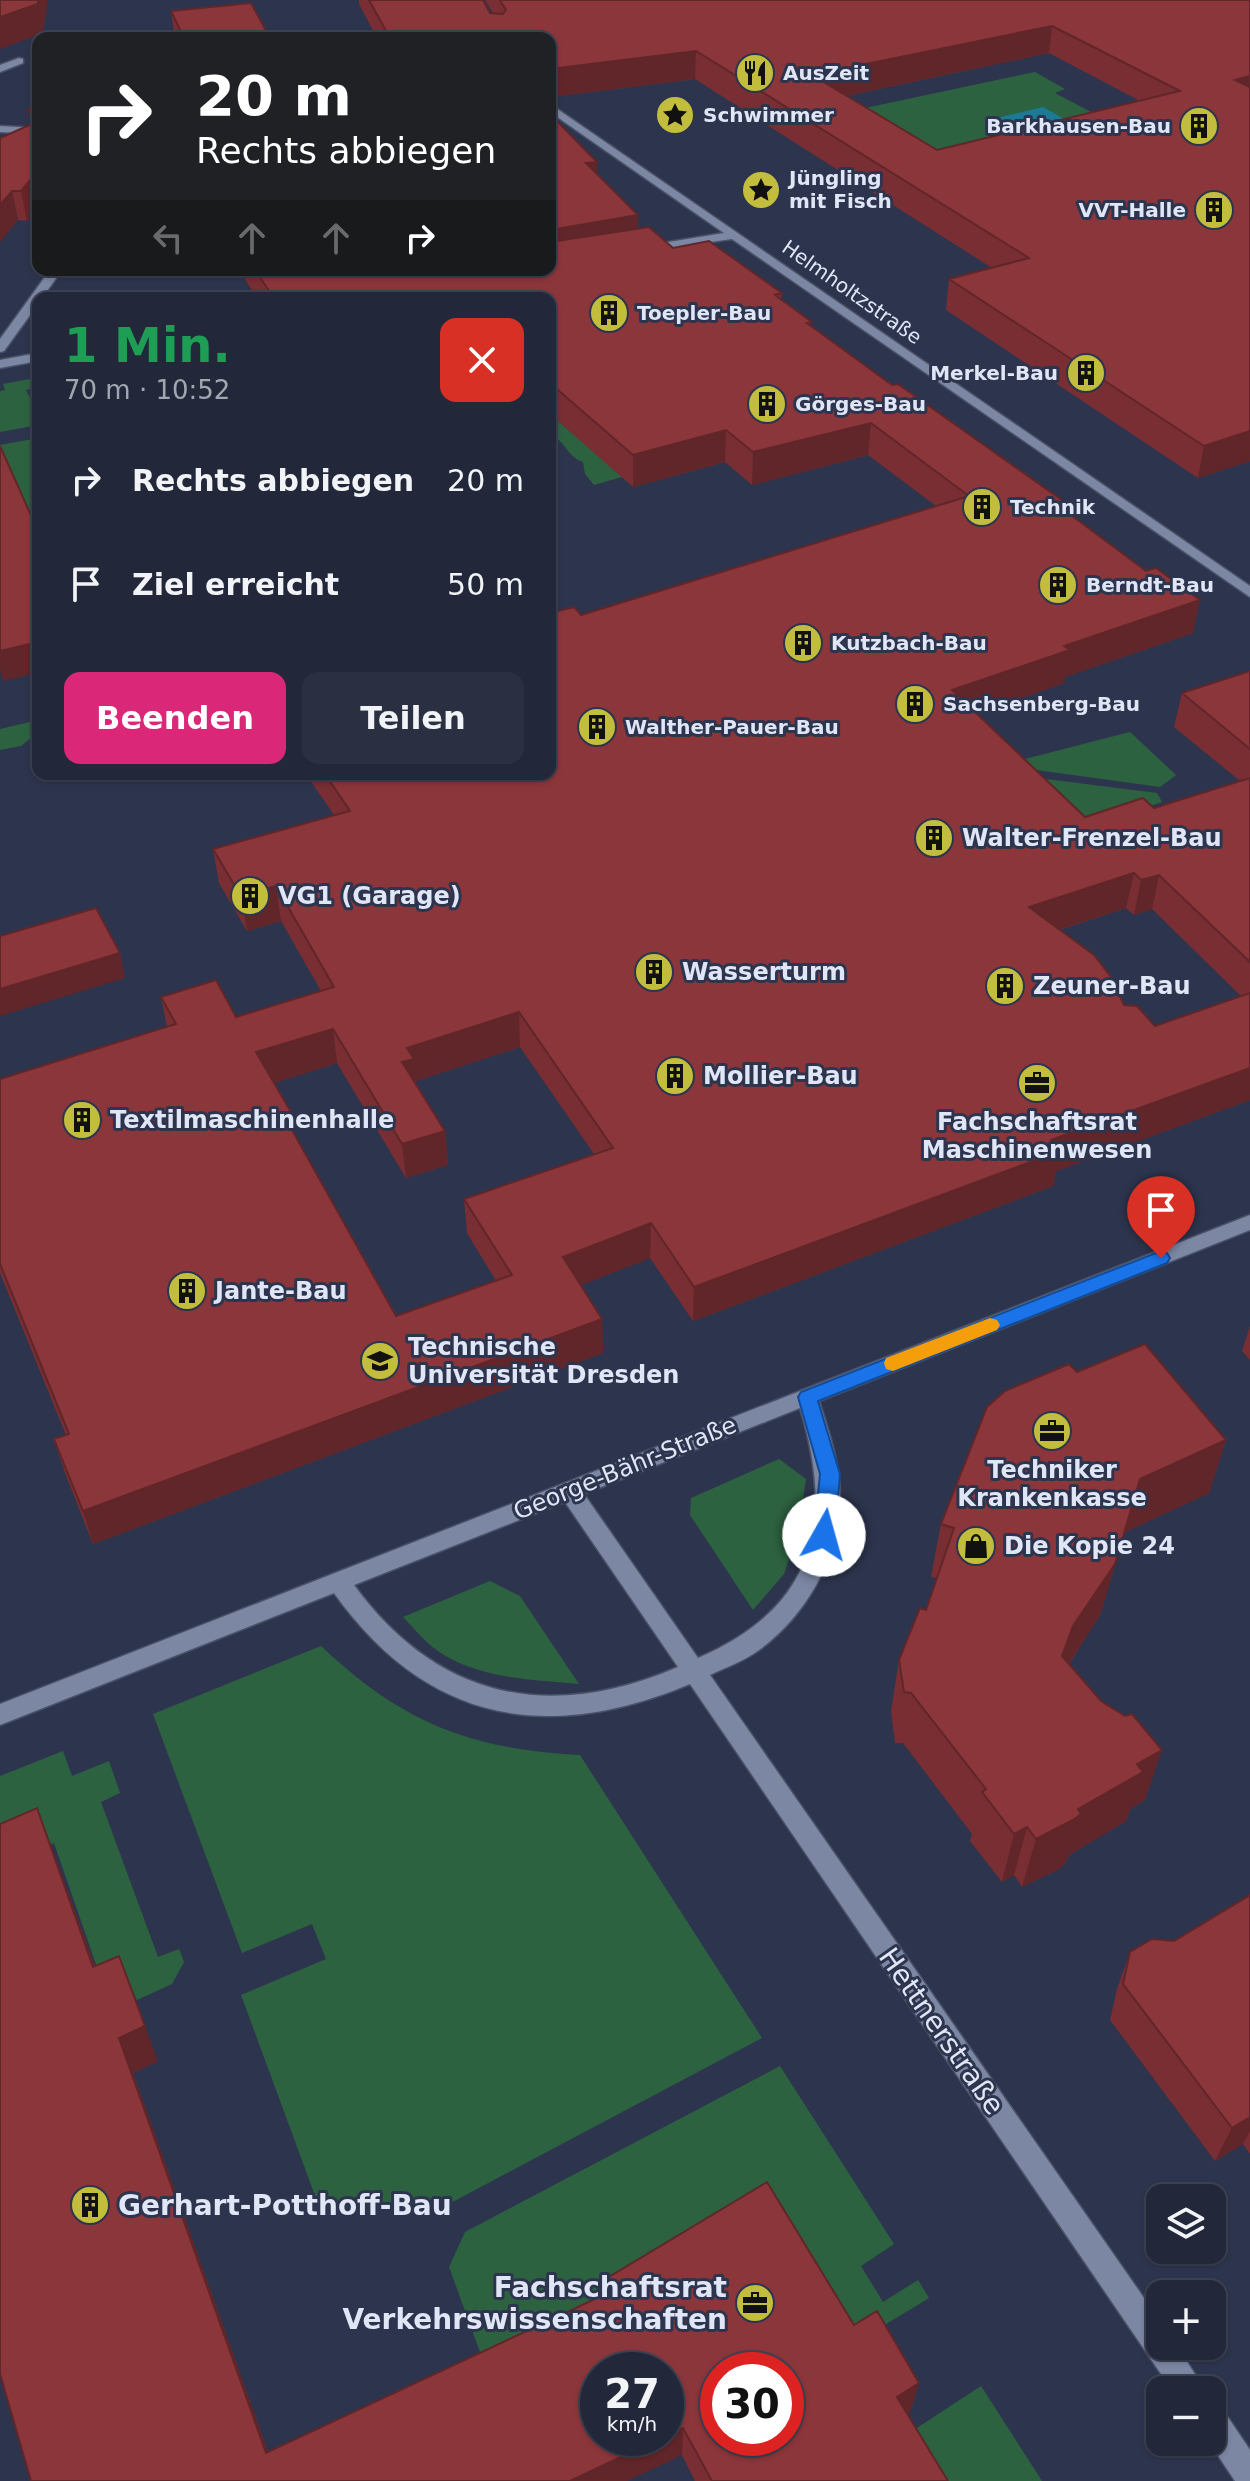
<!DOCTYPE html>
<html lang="de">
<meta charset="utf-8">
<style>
body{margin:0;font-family:"DejaVu Sans",sans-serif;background:#2a3042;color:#f1f3f6;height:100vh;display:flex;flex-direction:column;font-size:30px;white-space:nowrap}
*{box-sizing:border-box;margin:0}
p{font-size:26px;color:#a2a6af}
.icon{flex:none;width:44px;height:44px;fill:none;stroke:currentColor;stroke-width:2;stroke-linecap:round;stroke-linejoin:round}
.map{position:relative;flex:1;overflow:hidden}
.panel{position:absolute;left:32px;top:292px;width:524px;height:488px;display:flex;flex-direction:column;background:#22283a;border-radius:16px;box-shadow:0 2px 6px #0004,0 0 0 2px #3f4454}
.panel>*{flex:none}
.hud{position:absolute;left:32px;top:32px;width:524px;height:244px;border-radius:16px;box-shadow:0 2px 6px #0004,0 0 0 2px #3f4454;background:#202124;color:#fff;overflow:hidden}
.tools{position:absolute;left:1146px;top:2184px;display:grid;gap:16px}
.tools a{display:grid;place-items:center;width:80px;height:80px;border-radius:16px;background:#22283a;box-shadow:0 2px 6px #0004,0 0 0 2px #3f4454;font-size:40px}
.speed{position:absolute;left:580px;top:2352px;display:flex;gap:16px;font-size:40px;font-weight:700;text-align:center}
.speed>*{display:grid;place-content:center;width:104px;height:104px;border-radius:50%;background:#22283a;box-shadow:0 2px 6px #0004,0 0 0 2px #3f4454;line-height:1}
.speed small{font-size:20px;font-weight:400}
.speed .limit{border:12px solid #d22;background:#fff;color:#111}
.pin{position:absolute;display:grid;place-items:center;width:68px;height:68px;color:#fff;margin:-82px -34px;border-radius:50% 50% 50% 0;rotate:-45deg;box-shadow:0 0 8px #0007}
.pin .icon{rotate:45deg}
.me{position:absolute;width:88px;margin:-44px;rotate:7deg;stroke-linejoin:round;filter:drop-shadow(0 0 6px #0008)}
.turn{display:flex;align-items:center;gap:28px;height:168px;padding:0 32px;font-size:36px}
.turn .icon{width:104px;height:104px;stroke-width:2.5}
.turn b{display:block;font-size:56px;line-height:68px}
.lanes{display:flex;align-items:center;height:76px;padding:0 32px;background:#0003;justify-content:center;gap:40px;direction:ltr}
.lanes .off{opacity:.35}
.round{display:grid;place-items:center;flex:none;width:84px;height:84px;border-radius:16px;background:#2a3042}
.overview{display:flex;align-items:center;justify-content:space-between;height:136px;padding:0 32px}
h1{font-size:48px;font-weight:700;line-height:60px;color:#1e9e55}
.action{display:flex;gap:16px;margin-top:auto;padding:16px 32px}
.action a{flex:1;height:92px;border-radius:16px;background:#db2777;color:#fff;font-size:32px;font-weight:700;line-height:92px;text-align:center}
.action a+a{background:#2a3042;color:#f1f3f6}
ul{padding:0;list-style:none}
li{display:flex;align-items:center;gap:24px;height:104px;padding:0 32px}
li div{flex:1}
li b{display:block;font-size:30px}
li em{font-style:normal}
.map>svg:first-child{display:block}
.green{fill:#2d6240}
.water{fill:#1b7a96}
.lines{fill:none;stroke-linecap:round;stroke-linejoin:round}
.street-casing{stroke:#4a5166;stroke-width:3}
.street{fill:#7c87a4;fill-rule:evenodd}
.wall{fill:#782e32;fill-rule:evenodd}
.shaded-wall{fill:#612629}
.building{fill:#8b363a;stroke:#612629;stroke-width:2;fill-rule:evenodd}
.route{fill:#1a73e8;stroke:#114b97;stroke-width:2}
.slow{fill:#f59e0b}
.labels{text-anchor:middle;stroke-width:6;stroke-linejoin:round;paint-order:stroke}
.far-poi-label{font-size:20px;font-weight:bold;fill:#e0e6f6;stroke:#2d354e;text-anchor:start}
.far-street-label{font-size:20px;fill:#e0e6f6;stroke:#2d354e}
.poi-label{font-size:24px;font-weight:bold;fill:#e0e6f6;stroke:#2d354e;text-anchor:start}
.street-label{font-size:24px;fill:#e0e6f6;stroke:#2d354e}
.near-street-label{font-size:28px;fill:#e0e6f6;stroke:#2d354e}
.near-poi-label{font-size:28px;font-weight:bold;fill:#e0e6f6;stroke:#2d354e;text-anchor:start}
</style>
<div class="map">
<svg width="1250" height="2481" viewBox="0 0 1250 2481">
<rect width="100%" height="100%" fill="#2d354e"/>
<path class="green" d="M1035 72 1065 89 1055 93 1127 131 934 179 851 111Z
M30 379 35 388 26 390 34 406H38V425L0 432V391L5 390 3 384Z
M556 419 622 477 594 485 585 474 583 462C566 456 567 442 550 434V421Z
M38 438V532L0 445Z
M38 720V732L21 746 0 750V729Z
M1130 732 1176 775 1160 787 1029 769 1017 761Z
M1038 778 1157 793 1162 802 1094 826Z
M779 1459 806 1479 798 1533 784 1574 753 1610 690 1515 691 1498Z
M490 1581 520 1596 579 1684C531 1680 468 1678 429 1644 420 1636 412 1626 403 1617Z
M321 1646C402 1723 470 1749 580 1755L762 2038 428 2215 317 2201 241 1995 326 1959 312 1924 242 1953 153 1714Z
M63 1751 72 1776 109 1761 120 1793 101 1802 158 1957 179 1949 184 1962 172 1984 137 2000 133 1991 109 2002 54 1843 0 1866V1776Z
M780 2066 894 2244 861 2266 883 2302 918 2280 929 2298 850 2346 488 2374 449 2267 465 2232Z
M981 2386 1042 2481H929L903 2437Z"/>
<path class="water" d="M1043 107 1071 123 1021 135 993 119Z"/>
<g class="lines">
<g class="street-casing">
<path id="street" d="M19 58 23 59V63L0 72V65Z
M550 104 1250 586V597L732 239 640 252V248L644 246 724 233 550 112Z
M0 126 38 128V134L0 132Z
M50 270H62L42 298H38V304L4 351 0 352V339Z
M38 353V361L0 368V360Z
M1250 1215V1230L819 1401C829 1432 840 1464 840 1497 841 1555 806 1616 759 1650 744 1661 727 1667 710 1675L1160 2321V2346H1177L1205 2390H1172L690 1684C547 1744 427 1723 334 1593L0 1725V1704ZM800 1408C835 1523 815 1608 698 1658L584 1494ZM565 1502 678 1667C550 1722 438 1700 354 1585Z
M1212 2406 1223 2410 1250 2450V2481H1235L1209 2442H1212Z"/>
</g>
<use href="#street" class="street"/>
</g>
<path class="wall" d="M359 0H369L493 13 485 0H1250V461L1198 478 946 310 949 279 992 268 695 79 550 97V38H377L359 4ZM1049 53 1140 101 937 150 846 96Z
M171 11 270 38H175Z
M38 87 27 221 18 220 0 138 31 124 28 109 35 108 32 97Z
M597 174 638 229 673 248 782 293 781 299 812 326 892 385 1076 510 1074 518 1193 633 1065 677 1064 683 976 714 1085 817 1154 808 1240 781 1174 727 1182 693 1250 671V1100L1056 1171 1053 1186 693 1321 650 1258 581 1285 602 1319 603 1353 93 1544 65 1473 54 1439 66 1435 0 1273V1079L167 1027 161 997 236 1017 321 991 281 921 247 931 219 883 213 849 334 815 306 774H550L581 615 936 506 868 455 752 485 725 462 633 487 550 414V298H257L239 270H550ZM1126 908 1134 915 1152 909 1241 996 1155 1026 1124 1005 1059 930ZM520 1047 594 1154 464 1199 467 1233 496 1281 396 1316 294 1133 274 1083 337 1063 406 1178 448 1165 445 1131 417 1085 416 1081Z
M1250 1326V1360L1242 1351Z
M1077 1372 1226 1440 1209 1493 1125 1532 1100 1615 1069 1664 1145 1800 1131 1808 1126 1821 1069 1855 1066 1862 1059 1869 1022 1887 1014 1875 1002 1882 970 1841 972 1834 903 1743H895L891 1711 899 1660 926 1610 937 1578 931 1577 941 1524Z
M37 1808 95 1966 158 2061 133 2073 268 2452 604 2294V2280L854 2325 919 2383 910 2412 907 2414 948 2481H695L682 2455 31 2481Z
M1250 1895V2154L1243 2144 1215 2161 1110 2020 1117 1989 1130 1952 1174 1941Z"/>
<path class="shaded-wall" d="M38 0H48L43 33 0 49V17Z
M1052 26 1049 53 811 103 812 75Z
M696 51 695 79 550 97V69Z
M1250 76V103L1235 80Z
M597 162V191L586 163Z
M38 171V207L27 221 21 191Z
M12 191 18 220 0 242V205Z
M638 215 637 245 550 260V230Z
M156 270H203L157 278Z
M871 423 868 455 752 485 753 452Z
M726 430 725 462 633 487V455Z
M1250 431V461L1198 478 1204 446Z
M1076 510 1070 542 1067 512Z
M1200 600 1193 633 1065 677 1064 683 947 724 952 690 1064 646Z
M38 642V673L3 681 0 669V651Z
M1134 873 1126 908 1023 941 1029 907Z
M1159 875 1152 909 1134 915 1141 880Z
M276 886 281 921 247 931 241 896Z
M120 953 125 978 0 1016V989Z
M519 1012 520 1047 416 1081 418 1094 402 1062 407 1048Z
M333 1029 337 1063 262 1087 256 1052Z
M1250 1068V1100L1056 1171 1053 1186 693 1321 694 1287 1051 1140Z
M291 1112 296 1147 283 1114Z
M445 1131 448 1165 406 1178 402 1144Z
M651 1223 650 1258 564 1292 563 1257Z
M602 1319 603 1353 93 1544 83 1511Z
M1226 1440 1209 1493 1125 1532 1100 1615 1060 1677 1062 1656 1073 1626 1140 1479Z
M1162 1750 1145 1800 1131 1808 1126 1821 1069 1855 1066 1862 1059 1869 1022 1887 1036 1839 1078 1809 1137 1764Z
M37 1808 52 1847 108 2003 93 1967Z
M1027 1827 1014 1875 1002 1882 1014 1834Z
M119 1956 158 2061 133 2073 278 2480 266 2453 119 2038Z
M1250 2117V2131L1243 2144 1215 2161 1232 2128Z
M919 2383 910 2412 889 2425 897 2397Z
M683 2428 682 2455 627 2481H570L661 2438H666V2436Z"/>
<path class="building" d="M0 0H38V4L0 17Z
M369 0H483L490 13 503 14 506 10 500 0H1250V76L1235 80 1250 87V431L1204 446 949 279 1029 258 696 51 550 69V38H390ZM1052 26 1180 91 937 150 812 75Z
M251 3 270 38H184L171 11Z
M38 87V171L21 191H12L0 205V138L34 123 28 109 35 108 36 100 32 97Z
M550 114 597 162 586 163 638 215 550 230Z
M649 227 673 248 709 241 782 293 775 295 812 322 807 323 892 385 898 384 1076 510 1067 512 1146 571 1156 568 1200 600 1064 646 1070 650 952 690 1085 817 1143 798 1154 808 1250 778V962L1159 875 1141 880 1134 873 1029 907 1094 955 1111 977 1124 1005 1137 1006 1155 1026 1250 993V1068L1051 1140 1060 1151 694 1287 651 1223 563 1257 602 1319 83 1511 54 1439 69 1434 0 1264V1079L176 1024 161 997 216 980 236 1017 334 987 276 886 241 896 213 849 350 811 325 774H550V613L574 607 581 615 969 496 871 423 753 452 726 430 633 455 550 383V298H274L255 270H550V242ZM519 1012 613 1148 464 1199 512 1275 396 1316 283 1114 291 1112 256 1052 333 1029 402 1144 445 1131 402 1062 414 1059 407 1048Z
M0 446 38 531V642L0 651Z
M1250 671V749L1182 693Z
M96 908 120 953 0 989V936Z
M1145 1344 1226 1440 1140 1479 1115 1564 1073 1626 1062 1656 1101 1701 1125 1716 1132 1714 1162 1750 1137 1764 1143 1772 1078 1809 1081 1814 1073 1820 1036 1839 1027 1827 1014 1834 982 1792 986 1789 911 1693 904 1692 899 1660 920 1608 926 1610 954 1528 941 1524 987 1407 1005 1391 1069 1364 1077 1372Z
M37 1808 93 1967 119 1956 145 2026 119 2038 266 2453 610 2292 604 2280 767 2182 854 2325 877 2311 919 2383 897 2397 948 2481H712L683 2428 666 2436V2370H598V2438H661L570 2481H31L0 2374V1824ZM718 2370H786V2438H718Z
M1250 1895V2117L1232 2128 1123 1984 1130 1952 1152 1939 1174 1941Z"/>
<path class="route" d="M1161 1251 1167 1253 1170 1258 1167 1263 818 1401 840 1474 835 1535 832 1541 824 1543 817 1541 814 1535 820 1474 798 1397 801 1392Z"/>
<path class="slow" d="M990 1318 997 1320 1000 1325 997 1330 893 1371 886 1369 884 1363 886 1358Z"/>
<defs>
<g id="restaurant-disc" transform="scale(2)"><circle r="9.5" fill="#c3bd3e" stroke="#2d354e"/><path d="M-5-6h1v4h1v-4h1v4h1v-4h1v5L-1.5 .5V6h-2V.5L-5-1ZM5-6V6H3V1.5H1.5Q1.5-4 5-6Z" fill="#111"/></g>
<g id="sight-disc" transform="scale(2)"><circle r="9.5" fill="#c3bd3e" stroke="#2d354e"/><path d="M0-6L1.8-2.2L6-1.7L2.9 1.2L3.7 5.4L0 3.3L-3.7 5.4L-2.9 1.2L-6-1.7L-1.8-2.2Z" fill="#111"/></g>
<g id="building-disc" transform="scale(2)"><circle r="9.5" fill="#c3bd3e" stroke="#2d354e"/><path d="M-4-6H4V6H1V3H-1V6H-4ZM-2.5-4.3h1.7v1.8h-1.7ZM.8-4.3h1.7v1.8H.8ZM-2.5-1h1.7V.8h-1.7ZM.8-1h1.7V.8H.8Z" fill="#111"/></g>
<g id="office-disc" transform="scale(2)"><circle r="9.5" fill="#c3bd3e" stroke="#2d354e"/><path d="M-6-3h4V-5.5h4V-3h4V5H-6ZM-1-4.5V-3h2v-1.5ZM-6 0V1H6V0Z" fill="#111"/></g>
<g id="university-disc" transform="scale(2)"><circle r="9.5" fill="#c3bd3e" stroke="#2d354e"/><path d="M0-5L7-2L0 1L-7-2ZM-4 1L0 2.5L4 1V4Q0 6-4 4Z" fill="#111"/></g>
<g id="shop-disc" transform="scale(2)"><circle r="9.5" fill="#c3bd3e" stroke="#2d354e"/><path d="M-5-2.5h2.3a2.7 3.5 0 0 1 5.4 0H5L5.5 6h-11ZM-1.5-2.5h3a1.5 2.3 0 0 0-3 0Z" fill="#111"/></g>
</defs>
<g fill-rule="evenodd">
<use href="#restaurant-disc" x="755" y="73"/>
<use href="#sight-disc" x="675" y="115"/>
<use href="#building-disc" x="1199" y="126"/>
<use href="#sight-disc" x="761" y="190"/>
<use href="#building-disc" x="1214" y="210"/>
<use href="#building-disc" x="609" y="313"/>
<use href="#building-disc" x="1086" y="373"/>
<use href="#building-disc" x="767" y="404"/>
<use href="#building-disc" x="982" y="507"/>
<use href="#building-disc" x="1058" y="585"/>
<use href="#building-disc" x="803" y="643"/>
<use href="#building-disc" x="915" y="704"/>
<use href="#building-disc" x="597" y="727"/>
<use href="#building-disc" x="934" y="838"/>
<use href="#building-disc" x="250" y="896"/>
<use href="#building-disc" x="654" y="972"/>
<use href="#building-disc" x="1005" y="986"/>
<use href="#building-disc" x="675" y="1076"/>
<use href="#office-disc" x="1037" y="1083"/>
<use href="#building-disc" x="82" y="1120"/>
<use href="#building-disc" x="187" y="1291"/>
<use href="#university-disc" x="380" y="1361"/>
<use href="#office-disc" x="1052" y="1431"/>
<use href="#shop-disc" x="976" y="1546"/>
<use href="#building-disc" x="90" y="2205"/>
<use href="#office-disc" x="755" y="2303"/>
</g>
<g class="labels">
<g class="far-poi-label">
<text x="783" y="80">AusZeit</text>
<text x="703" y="122">Schwimmer</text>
<text x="1171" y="133" text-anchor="end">Barkhausen-Bau</text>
<text x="789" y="185">Jüngling<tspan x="789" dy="23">mit Fisch</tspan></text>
<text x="1186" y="217" text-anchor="end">VVT-Halle</text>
<text x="637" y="320">Toepler-Bau</text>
<text x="1058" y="380" text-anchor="end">Merkel-Bau</text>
<text x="795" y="411">Görges-Bau</text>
<text x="1010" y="514">Technik</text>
<text x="1086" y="592">Berndt-Bau</text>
<text x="831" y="650">Kutzbach-Bau</text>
<text x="943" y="711">Sachsenberg-Bau</text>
<text x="625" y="734">Walther-Pauer-Bau</text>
</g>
<g class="far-street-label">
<text transform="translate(852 292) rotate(35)" y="7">Helmholtzstraße</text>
</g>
<g class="poi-label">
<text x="962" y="846">Walter-Frenzel-Bau</text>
<text x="278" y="904">VG1 (Garage)</text>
<text x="682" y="980">Wasserturm</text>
<text x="1033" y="994">Zeuner-Bau</text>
<text x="703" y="1084">Mollier-Bau</text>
<text x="110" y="1128">Textilmaschinenhalle</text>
<text x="1037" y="1130" text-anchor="middle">Fachschaftsrat<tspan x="1037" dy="28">Maschinenwesen</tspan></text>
<text x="215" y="1299">Jante-Bau</text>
<text x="408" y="1355">Technische<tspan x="408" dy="28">Universität Dresden</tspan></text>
<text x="1052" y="1478" text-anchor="middle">Techniker<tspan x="1052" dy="28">Krankenkasse</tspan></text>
<text x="1004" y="1554">Die Kopie 24</text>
</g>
<g class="street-label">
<text transform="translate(625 1468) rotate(-22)" y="8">George-Bähr-Straße</text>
</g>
<g class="near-street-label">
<text transform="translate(942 2031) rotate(55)" y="10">Hettnerstraße</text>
</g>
<g class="near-poi-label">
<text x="118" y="2215">Gerhart-Potthoff-Bau</text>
<text x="727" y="2297" text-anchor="end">Fachschaftsrat<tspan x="727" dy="32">Verkehrswissenschaften</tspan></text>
</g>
</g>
</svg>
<div class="tools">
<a><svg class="icon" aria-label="layers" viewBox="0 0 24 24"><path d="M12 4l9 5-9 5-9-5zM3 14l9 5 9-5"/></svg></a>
<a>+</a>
<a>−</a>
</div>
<div class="speed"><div>27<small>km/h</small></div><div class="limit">30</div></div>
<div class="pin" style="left:1161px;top:1258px;background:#d93025"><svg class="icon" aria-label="arrive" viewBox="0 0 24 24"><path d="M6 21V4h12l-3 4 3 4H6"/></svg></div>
<svg class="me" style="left:824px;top:1535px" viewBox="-20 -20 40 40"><circle r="19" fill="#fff"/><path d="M0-13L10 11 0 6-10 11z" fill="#1a73e8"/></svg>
<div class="hud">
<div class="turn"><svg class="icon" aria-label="right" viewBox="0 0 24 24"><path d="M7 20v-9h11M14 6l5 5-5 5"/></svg><div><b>20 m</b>Rechts abbiegen</div></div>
<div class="lanes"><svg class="icon off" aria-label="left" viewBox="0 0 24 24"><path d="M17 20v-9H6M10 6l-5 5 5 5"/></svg><svg class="icon off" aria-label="ahead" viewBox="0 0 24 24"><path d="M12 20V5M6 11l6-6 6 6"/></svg><svg class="icon off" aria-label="ahead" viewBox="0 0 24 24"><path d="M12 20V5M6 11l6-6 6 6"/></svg><svg class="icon" aria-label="right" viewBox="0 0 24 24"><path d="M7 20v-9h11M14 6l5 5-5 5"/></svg></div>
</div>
<section class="panel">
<div class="overview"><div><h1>1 Min.</h1><p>70 m · 10:52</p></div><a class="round" style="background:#d93025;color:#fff"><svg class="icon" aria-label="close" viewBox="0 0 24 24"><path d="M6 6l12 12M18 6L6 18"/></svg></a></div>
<ul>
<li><svg class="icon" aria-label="right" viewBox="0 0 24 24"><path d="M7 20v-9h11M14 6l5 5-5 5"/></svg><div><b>Rechts abbiegen</b></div><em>20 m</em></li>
<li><svg class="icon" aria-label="arrive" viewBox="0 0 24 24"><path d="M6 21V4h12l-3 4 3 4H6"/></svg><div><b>Ziel erreicht</b></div><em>50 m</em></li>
</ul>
<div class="action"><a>Beenden</a><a>Teilen</a></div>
</section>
</div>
